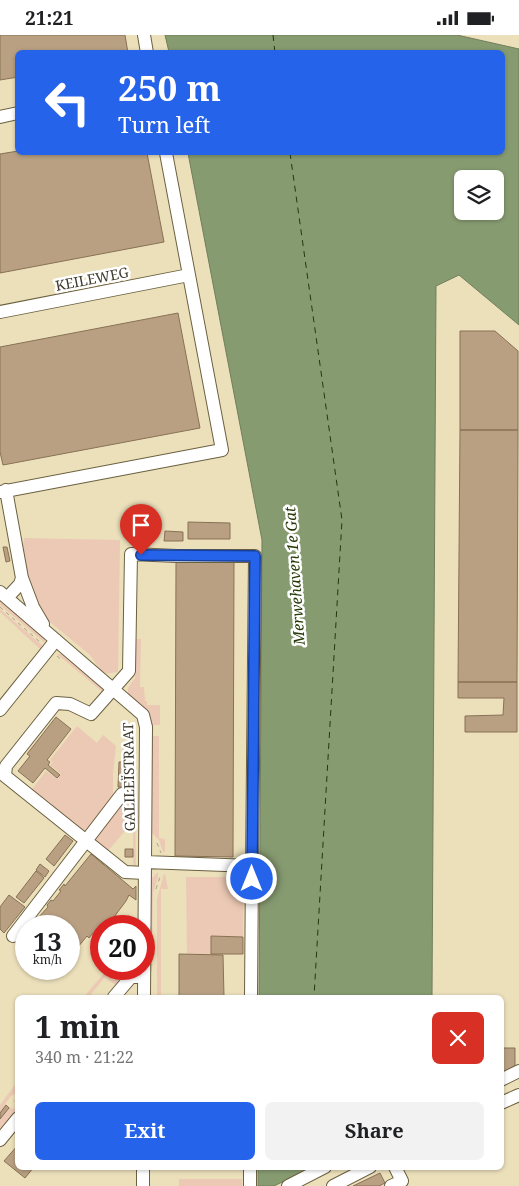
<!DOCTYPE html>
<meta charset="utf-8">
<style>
body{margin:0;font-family:"Noto Serif",serif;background:#f2f2f2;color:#202124;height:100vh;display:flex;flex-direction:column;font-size:19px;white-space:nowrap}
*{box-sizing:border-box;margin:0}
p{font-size:16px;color:#757577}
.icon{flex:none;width:28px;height:28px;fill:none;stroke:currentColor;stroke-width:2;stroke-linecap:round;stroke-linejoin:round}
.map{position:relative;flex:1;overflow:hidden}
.drawer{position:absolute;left:15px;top:960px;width:489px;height:175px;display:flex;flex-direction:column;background:#fff;border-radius:8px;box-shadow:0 1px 4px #0004}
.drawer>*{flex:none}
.hud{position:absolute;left:15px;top:15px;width:490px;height:105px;border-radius:8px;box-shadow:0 1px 4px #0004;background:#2563eb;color:#fff;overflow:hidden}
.tools{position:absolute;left:454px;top:135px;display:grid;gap:10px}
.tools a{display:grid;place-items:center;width:50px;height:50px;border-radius:8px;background:#fff;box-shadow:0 1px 4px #0004;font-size:25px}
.speed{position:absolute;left:15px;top:880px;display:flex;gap:10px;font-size:25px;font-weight:700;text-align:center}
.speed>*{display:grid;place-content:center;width:65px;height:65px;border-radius:50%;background:#fff;box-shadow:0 1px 4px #0004;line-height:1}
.speed small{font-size:12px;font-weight:400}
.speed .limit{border:8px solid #d22;background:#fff;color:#111}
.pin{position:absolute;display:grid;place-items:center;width:42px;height:42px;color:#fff;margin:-51px -21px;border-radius:50% 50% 50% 0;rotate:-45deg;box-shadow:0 0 5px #0007}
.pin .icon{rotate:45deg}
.me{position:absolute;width:55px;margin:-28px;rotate:0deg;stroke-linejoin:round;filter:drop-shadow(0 0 4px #0008)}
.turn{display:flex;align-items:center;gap:18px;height:105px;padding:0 20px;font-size:22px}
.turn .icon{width:65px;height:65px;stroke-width:2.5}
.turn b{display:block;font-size:35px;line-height:42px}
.round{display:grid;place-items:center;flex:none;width:52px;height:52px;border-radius:8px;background:#f2f2f2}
.headline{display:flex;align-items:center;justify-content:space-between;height:85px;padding:0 20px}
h1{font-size:30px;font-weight:700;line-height:38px}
.action{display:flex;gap:10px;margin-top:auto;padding:10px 20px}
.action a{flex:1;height:58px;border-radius:8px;background:#2563eb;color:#fff;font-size:20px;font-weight:700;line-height:58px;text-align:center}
.action a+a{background:#f2f2f2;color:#202124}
.status{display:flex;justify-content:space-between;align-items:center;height:35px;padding:0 25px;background:#fff;direction:ltr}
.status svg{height:14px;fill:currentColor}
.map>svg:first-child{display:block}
.green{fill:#ebc9b4}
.water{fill:#879b71;stroke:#717e5c;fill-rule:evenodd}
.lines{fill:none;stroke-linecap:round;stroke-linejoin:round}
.ferry{stroke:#263907;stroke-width:1;stroke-dasharray:6 5;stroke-linecap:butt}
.building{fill:#b9a083;stroke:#887155}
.minor-casing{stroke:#6b6040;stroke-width:14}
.path{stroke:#afa588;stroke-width:1;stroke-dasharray:4 4;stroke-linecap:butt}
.minor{stroke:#fff;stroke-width:12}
.route-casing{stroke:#184099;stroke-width:12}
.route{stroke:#2563eb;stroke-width:9}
.labels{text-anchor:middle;stroke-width:5;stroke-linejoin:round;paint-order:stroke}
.street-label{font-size:14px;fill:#3f3a2c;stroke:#fff}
.water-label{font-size:15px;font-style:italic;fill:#263907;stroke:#fff}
</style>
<div class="status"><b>21:21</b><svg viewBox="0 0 49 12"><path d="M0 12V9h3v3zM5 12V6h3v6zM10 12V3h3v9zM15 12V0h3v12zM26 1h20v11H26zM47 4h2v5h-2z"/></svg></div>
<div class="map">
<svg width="519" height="1151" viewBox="0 0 519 1151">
<rect width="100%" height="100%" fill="#ece0bb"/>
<path class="green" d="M24 503 120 505 118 637 104 639 101 636 90 620 44 582 31 558 23 511Z
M0 564 44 602 45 608 0 570Z
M0 574 44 612 41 615 0 577Z
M135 604H141L140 652H144L145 666H147V670H160V690H153V701H159V803L165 804V817H163L159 805 151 797 150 682 147 676 128 659V653L135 643Z
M57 619H64L105 654V659Z
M77 691 97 708 103 700 116 711 113 739V759H117L85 800 50 772 52 769 32 754 46 736 57 744 61 739 50 730 53 727 50 725Z
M124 763H135L136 832 133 831V797H124L107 817 91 805Z
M158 837V842L153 858 152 937 149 938 150 845Z
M164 839H165L168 854H161V962H157V864Z
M186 842H244L243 902 211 901V919L209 920H187Z
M104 938 114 945 118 941 123 944 117 951 105 942 91 959 95 962H84Z
M17 1047V1059L16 1058 11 1061 5 1069 13 1074 17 1069 13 1066 15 1064 17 1066V1075L0 1097V1070Z
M179 1144H242V1151H179Z"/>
<path class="water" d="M165 0H457L519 14V290L459 240 436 251 432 962H259L262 505 188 118H502V18L169 17ZM462 144H495V176H462Z
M258 1133H311L274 1151H258Z"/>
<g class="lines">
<path class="ferry" d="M273 0 275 18
M290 118 342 485 314 962"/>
</g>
<path class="building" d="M0 0H125L128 18H18V42L0 45Z
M18 116V118H147L164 207 0 238V119Z
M178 278 200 393 3 430 0 417V312Z
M460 296H495L518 316V395H460Z
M460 395H518L517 647H458Z
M188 487 230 488V504H188Z
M165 496 183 497V506H164Z
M3 512H7L10 526 6 527Z
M176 526 234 527 233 822 175 821Z
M458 647H517V697H465V681L503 680 504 663H458Z
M56 682 71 694 47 725 50 727 48 730 60 740 57 743 45 733 33 748 18 736 30 721 27 719Z
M119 727H131V752H118Z
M65 800 73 806 54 831 46 824Z
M125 814H133V822H125Z
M91 819 133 854 136 851V865L129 860 126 866 114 882 119 887 118 889 121 891H101V897L100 896 97 901 93 898 89 903 87 901 73 918 69 914V891H40L36 888 38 885 37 884 48 872 47 870 51 865 53 866 61 856 59 855 64 849 65 851Z
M40 829 49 836 45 842 36 835Z
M36 836 44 843 24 868 16 862Z
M9 860 25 872 4 898 0 894V872Z
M211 901 243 902V919H211Z
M179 919 223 920 224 962H179Z
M501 1013H515V1031L501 1038Z
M6 1070 9 1073 0 1084V1078Z
M18 1110V1132H34L25 1143 4 1126Z
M380 1138 385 1148 379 1151H353Z"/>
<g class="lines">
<g class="minor-casing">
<path id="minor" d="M144 0 147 18
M0 82 18 78
M0 277 189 240
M6 455 22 543
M0 457 222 415 166 118
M0 557 143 680 146 692 144 962
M7 563 20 549 22 543 33 572 43 589
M0 675 56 605
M145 838 125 837 5 741 6 731 56 668 70 669 91 679 129 636 131 519 177 521H255L252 831 145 827
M13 901 122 759
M114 962 131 942H144
M251 962 252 831
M501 1045 519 1036
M501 1068 519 1060
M0 1105 18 1083
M143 1151V1132
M250 1151V1132
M288 1151 325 1132
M333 1151 370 1132
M391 1151 402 1146 395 1132"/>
</g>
<path class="path" d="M0 572 40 607
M57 621 63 626
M157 808 161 818
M156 854 161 839"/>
<use href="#minor" class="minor"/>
</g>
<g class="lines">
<g class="route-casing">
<path id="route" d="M141 520 255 521 252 844"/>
</g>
<use href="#route" class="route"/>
</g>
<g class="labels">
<g class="street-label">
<text transform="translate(92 244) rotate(-11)" y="5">KEILEWEG</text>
<text transform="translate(129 742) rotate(-91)" y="5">GALILEÏSTRAAT</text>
</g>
<g class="water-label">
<text transform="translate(295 541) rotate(-94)" y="5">Merwehaven 1e Gat</text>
</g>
</g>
</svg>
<div class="tools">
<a><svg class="icon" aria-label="layers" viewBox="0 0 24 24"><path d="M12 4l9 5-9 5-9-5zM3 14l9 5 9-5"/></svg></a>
</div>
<div class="speed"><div>13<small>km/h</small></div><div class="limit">20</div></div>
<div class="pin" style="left:141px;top:520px;background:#d93025"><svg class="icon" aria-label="arrive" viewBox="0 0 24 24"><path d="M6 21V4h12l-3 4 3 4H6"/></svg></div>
<svg class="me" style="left:252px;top:844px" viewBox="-20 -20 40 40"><circle r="17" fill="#2563eb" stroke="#fff" stroke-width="3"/><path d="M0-11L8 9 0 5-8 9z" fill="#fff"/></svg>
<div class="hud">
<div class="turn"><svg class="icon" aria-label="left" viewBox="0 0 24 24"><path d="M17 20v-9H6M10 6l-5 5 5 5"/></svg><div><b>250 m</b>Turn left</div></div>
</div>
<section class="drawer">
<div class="headline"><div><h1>1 min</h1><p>340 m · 21:22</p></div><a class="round" style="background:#d93025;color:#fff"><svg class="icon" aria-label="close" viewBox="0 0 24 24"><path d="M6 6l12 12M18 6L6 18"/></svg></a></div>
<div class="action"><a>Exit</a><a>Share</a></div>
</section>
</div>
